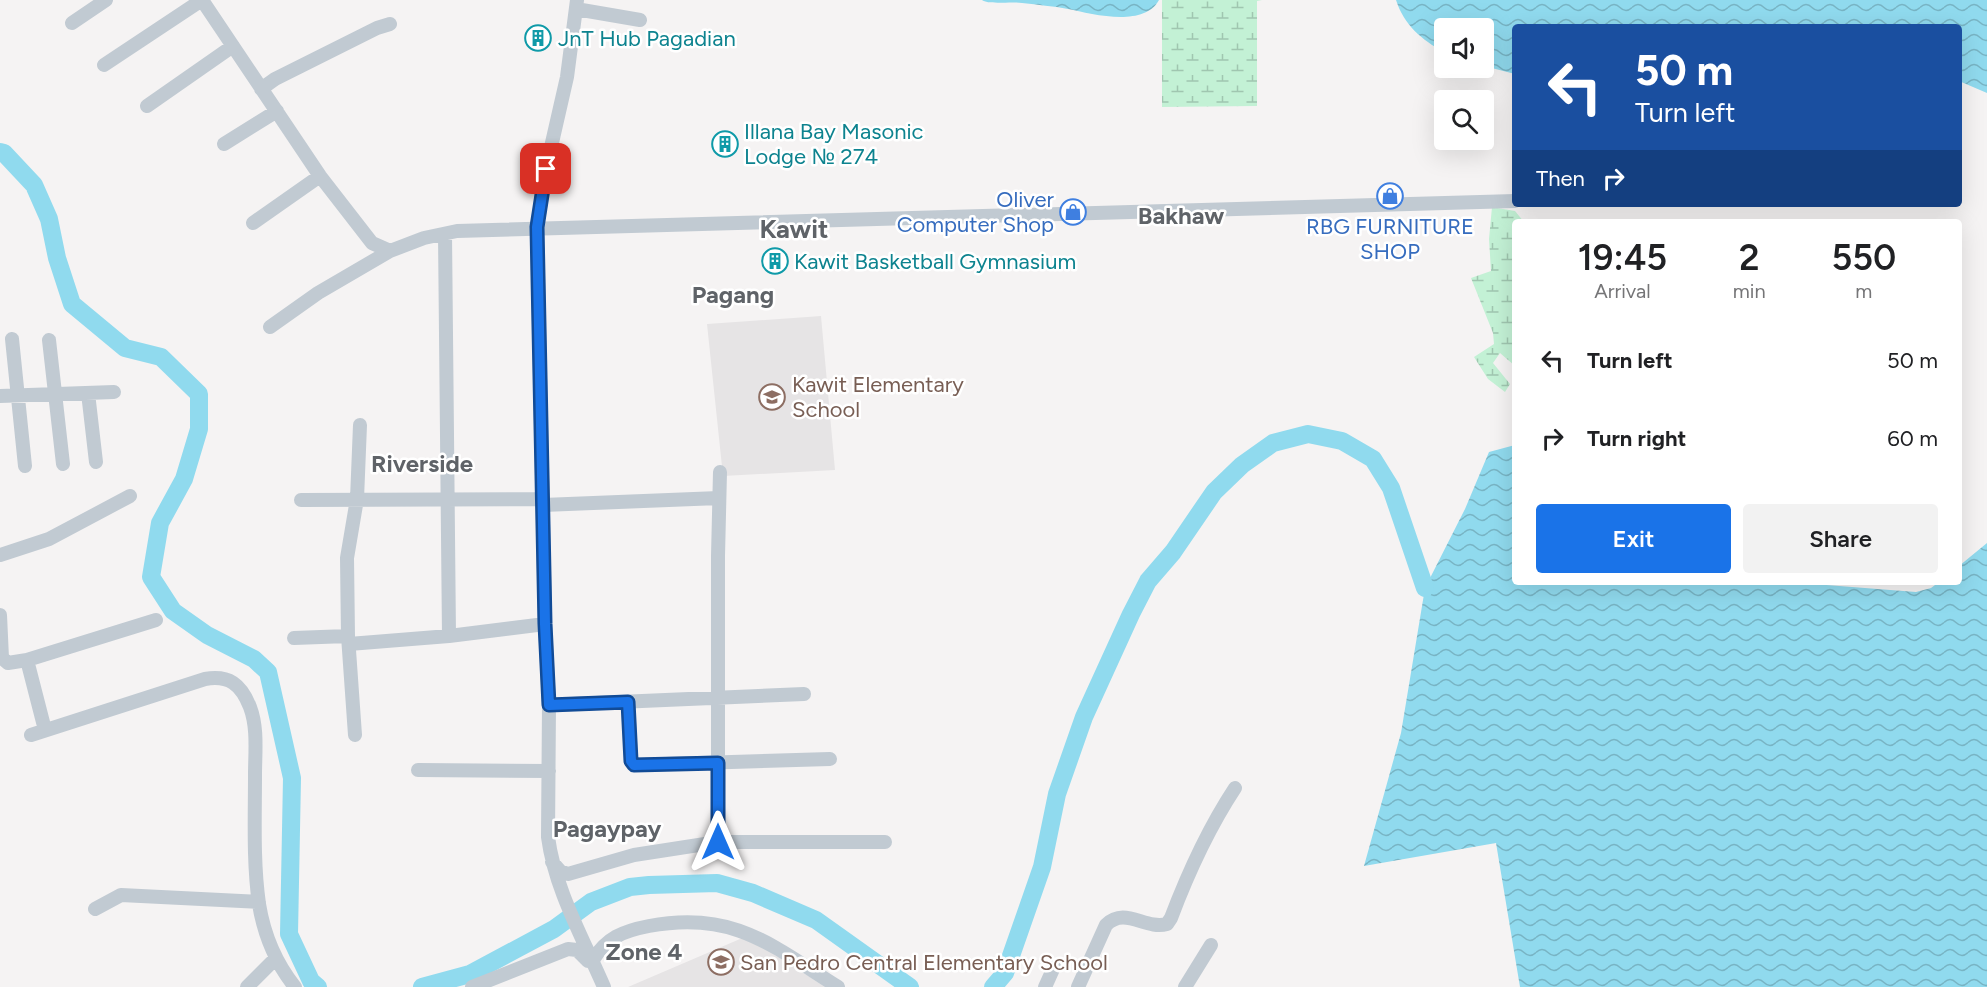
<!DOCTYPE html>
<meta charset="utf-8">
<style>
body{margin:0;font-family:Figtree,sans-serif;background:#f2f2f2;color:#202124;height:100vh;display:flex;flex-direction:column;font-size:22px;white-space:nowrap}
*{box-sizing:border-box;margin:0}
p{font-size:20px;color:#757577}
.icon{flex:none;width:33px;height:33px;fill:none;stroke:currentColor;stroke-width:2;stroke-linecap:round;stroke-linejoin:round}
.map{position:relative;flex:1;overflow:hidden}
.sheet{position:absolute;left:1512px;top:219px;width:450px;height:366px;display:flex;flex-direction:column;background:#fff;border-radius:6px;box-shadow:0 6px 24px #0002}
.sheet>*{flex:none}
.banner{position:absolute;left:1512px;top:24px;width:450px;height:183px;border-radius:6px;box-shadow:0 6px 24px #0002;background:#1a4fa0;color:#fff;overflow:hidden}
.controls{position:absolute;left:1434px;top:18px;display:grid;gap:12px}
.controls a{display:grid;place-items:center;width:60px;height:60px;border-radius:6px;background:#fff;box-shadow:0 6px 24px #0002;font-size:30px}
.pin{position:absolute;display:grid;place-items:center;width:51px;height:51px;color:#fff;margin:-26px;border-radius:12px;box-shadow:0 3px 9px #0006}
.me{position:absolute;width:66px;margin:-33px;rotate:0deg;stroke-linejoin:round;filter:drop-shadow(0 0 4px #0008)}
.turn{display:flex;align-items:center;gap:21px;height:126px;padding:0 24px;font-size:27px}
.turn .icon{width:78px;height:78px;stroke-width:2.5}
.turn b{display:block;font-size:42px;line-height:51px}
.then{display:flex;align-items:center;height:57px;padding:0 24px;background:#0003;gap:12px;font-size:22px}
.eta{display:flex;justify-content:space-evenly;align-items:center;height:102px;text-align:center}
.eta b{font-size:36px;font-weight:600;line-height:42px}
.primary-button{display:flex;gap:12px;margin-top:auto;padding:12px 24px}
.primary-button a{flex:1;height:69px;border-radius:6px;background:#1a73e8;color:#fff;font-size:24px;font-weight:600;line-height:69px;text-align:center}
.primary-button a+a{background:#f2f2f2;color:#202124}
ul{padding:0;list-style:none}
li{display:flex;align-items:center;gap:18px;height:78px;padding:0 24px}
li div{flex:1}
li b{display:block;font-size:22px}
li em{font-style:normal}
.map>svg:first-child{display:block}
.education{fill:#e6e4e5}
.wetland{fill:url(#wetland-marsh)}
.water{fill:url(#water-waves)}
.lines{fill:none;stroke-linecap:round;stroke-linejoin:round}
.river{stroke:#90daee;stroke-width:18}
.minor{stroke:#c1cad2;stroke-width:14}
.route-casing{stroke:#114b97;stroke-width:15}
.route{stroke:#1a73e8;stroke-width:10}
.labels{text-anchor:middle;stroke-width:5;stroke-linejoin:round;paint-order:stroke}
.culture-label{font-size:22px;fill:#0d838f;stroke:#fff;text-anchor:start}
.shop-label{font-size:22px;fill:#366cbe;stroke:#fff;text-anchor:end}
.education-label{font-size:22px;fill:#785e54;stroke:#fff;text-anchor:start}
.neighbourhood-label{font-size:24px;font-weight:bold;fill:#5f6368;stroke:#fff}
.quarter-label{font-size:26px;font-weight:bold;fill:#5f6368;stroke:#fff}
</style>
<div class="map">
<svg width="1987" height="987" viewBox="0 0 1987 987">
<defs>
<pattern id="wetland-marsh" width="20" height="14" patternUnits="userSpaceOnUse" patternTransform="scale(1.5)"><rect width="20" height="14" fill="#c3f1d5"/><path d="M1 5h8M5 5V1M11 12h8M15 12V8" fill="none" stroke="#a0c6b0"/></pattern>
<pattern id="water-waves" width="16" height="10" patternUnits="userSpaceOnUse" patternTransform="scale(1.5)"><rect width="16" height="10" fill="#90daee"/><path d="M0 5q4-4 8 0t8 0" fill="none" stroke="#78b4c4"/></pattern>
</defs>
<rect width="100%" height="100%" fill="#f5f3f3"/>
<path class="education" d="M821 316 835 470 723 476 707 324Z
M747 936 825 987H628Z"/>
<path class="wetland" d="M1162 0H1262L1257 1V106L1162 107Z
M1492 207 1515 211 1524 222H1515V366L1500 353 1493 363 1510 384 1505 392 1488 379 1474 357 1494 344 1493 333 1471 278 1491 271 1489 239Z"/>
<path class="water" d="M982 0H1159C1144 28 1092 14 1068 9 1053 6 1038 5 1022 3 1012 1 988 5 982 0Z
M1396 0H1987V93L1959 81V27H1515V74L1484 66V28H1444V52C1422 40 1404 25 1396 0Z
M1515 445V582H1752L1755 584 1801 583 1916 592 1931 588 1939 582H1959V566L1987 543V987H1520L1496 843 1364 866 1401 733 1425 588 1465 509 1489 452Z"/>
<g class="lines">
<path class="river" d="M0 152 4 153 34 185 49 219 57 258 72 304 125 348 161 357 199 394V429L184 479 160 523 151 577 173 611 207 635 254 659 268 672 292 778 289 934 311 981 318 987
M422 987 470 974 554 929 591 902 630 887 649 885 717 883 753 893 816 920 910 987
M993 987 1005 973 1042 867 1057 794 1084 717 1131 614 1148 581 1173 552 1214 492 1242 465 1273 443 1308 434 1342 441 1373 459 1391 488 1425 588"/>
<path class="minor" d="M202 0 320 176 372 243 390 251
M577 0 567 77 546 169 537 227 545 624 549 705 548 837C555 890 583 938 604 987
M576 9 640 20
M72 23 106 0
M104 65 202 0
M261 89 275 79 377 28 390 24
M147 106 233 46
M224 144 277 111
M253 223 320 176
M445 234 449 636
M270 327 318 293 390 251 424 238 457 231 1515 201
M12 339 25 466
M49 340 63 464
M88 393 96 462
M0 396 114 392
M301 500 543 499
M543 505 719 498
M0 555 49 539 130 496
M0 615 2 658 8 663 27 660 156 620
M294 638 348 636
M349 644 449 636 545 624
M27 660 45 730
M628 702 631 761 634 765 830 759
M549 705 804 694
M31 735 205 679C229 675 241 684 250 707 258 728 255 753 255 775 255 818 253 862 259 904 264 935 275 962 295 987
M355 735 348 636 347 558 357 499 360 425
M418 770 549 771
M718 842V556L720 472
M552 862 560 871 568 874 634 855 718 842H885
M95 909 121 895 259 902
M593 960C606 938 623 931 649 926 733 910 771 945 838 987
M247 987 276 958
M472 987 568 949 577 950 588 961
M1045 987 1054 967
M1078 987 1106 925C1125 906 1145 930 1167 924L1171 918C1188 873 1208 829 1235 788
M1185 987 1211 945"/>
</g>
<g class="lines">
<g class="route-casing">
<path id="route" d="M546 169 537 227 545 624 549 705 628 702 631 761 634 765 718 763V842"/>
</g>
<use href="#route" class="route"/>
</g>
<defs>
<g id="building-ring" transform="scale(1.35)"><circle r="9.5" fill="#fff" stroke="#0f9aa8" stroke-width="1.5"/><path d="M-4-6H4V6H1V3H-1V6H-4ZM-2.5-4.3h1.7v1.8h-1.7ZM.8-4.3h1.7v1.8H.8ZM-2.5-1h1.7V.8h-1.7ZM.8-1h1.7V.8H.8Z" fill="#0f9aa8"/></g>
<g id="shop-ring" transform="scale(1.35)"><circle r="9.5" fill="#fff" stroke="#3f7fe0" stroke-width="1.5"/><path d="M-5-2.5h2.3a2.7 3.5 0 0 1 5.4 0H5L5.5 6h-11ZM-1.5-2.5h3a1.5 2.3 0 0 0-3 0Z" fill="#3f7fe0"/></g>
<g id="school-ring" transform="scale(1.35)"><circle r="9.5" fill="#fff" stroke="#8d6e63" stroke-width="1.5"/><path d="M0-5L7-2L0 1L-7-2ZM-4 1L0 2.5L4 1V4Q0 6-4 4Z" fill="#8d6e63"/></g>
</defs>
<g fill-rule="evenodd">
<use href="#building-ring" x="538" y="38"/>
<use href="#building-ring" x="725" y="144"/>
<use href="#shop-ring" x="1390" y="196"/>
<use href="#shop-ring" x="1073" y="212"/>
<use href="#building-ring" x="775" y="261"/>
<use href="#school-ring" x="772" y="397"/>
<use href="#school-ring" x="721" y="962"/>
</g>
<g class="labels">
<g class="culture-label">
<text x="558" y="46">JnT Hub Pagadian</text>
<text x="744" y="139">Illana Bay Masonic<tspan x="744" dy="25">Lodge № 274</tspan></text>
<text x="794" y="269">Kawit Basketball Gymnasium</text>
</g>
<g class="shop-label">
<text x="1054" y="207">Oliver<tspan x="1054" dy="25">Computer Shop</tspan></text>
<text x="1390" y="234" text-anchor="middle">RBG FURNITURE<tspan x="1390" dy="25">SHOP</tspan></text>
</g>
<g class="education-label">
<text x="792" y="392">Kawit Elementary<tspan x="792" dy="25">School</tspan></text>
<text x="740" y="970">San Pedro Central Elementary School</text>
</g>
<g class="neighbourhood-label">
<text x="1181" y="224">Bakhaw</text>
<text x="733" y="303">Pagang</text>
<text x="422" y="472">Riverside</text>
<text x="607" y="837">Pagaypay</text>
<text x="644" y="960">Zone 4</text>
</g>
<g class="quarter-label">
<text x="794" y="238">Kawit</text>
</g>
</g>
</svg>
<div class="controls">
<a><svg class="icon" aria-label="sound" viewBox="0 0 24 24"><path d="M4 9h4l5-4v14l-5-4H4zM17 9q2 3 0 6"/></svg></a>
<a><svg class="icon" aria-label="search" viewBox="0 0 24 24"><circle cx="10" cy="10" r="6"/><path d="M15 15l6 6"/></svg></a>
</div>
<div class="pin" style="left:546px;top:169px;background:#d93025"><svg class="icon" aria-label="arrive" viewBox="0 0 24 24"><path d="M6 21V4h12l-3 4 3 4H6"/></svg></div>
<svg class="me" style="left:718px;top:842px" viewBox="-20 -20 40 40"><path d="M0-17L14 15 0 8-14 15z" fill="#1a73e8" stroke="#fff" stroke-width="4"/></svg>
<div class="banner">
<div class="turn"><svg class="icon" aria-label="left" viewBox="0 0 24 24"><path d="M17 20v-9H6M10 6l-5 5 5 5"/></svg><div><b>50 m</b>Turn left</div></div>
<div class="then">Then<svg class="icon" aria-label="right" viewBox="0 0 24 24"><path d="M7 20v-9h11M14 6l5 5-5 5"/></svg></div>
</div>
<section class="sheet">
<div class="eta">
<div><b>19:45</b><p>Arrival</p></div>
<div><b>2</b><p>min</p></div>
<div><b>550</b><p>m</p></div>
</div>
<ul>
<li><svg class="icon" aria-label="left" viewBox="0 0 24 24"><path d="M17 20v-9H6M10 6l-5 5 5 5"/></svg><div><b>Turn left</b></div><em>50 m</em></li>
<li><svg class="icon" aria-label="right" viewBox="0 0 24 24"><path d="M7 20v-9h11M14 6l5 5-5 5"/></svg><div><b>Turn right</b></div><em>60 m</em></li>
</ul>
<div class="primary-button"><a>Exit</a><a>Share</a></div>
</section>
</div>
